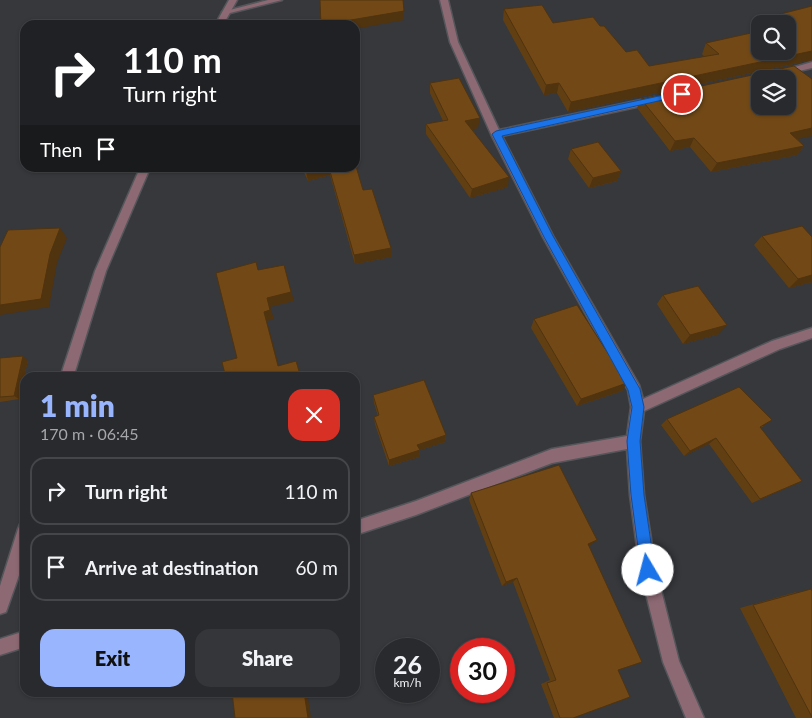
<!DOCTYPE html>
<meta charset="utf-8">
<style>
body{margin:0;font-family:Lato,sans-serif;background:#343639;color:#f1f3f6;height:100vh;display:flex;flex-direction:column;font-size:19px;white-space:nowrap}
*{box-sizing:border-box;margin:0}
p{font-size:16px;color:#a5a7aa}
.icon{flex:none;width:28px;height:28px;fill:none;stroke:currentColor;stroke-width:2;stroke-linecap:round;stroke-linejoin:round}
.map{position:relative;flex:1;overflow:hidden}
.side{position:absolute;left:20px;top:372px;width:340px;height:325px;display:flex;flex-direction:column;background:#282a2d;border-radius:15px;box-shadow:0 1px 4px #0004,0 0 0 1px #444649}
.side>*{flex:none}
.banner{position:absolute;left:20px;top:20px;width:340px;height:152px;border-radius:15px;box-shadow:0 1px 4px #0004,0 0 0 1px #444649;background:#202124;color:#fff;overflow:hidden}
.buttons{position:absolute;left:751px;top:15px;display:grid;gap:10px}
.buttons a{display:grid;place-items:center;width:45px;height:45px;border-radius:10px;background:#282a2d;box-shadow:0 1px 4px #0004,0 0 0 1px #444649;font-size:25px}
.speed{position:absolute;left:375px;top:638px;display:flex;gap:10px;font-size:25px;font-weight:700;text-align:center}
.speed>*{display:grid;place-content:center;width:65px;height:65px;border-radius:50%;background:#282a2d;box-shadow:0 1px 4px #0004,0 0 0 1px #444649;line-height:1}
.speed small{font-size:12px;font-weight:400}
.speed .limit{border:8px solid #d22;background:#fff;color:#111}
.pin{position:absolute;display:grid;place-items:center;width:42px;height:42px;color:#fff;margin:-21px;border:2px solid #fff;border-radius:50%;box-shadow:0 1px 5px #0007}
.me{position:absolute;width:55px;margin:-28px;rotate:352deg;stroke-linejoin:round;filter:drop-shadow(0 0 4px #0008)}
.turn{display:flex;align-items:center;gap:18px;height:105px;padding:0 20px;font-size:22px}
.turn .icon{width:65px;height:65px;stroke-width:2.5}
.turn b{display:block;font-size:35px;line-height:42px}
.then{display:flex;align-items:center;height:48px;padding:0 20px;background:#0003;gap:10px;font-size:19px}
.round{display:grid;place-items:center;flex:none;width:52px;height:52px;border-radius:15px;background:#343639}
.head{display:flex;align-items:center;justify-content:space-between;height:85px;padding:0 20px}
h1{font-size:30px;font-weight:800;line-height:38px;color:#99b5fd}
.button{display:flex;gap:10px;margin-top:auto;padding:10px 20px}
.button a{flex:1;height:58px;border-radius:15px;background:#99b5fd;color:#111;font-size:20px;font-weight:800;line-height:58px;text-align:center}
.button a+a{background:#343639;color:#f1f3f6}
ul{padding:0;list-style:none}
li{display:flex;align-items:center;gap:15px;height:68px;margin:0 10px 8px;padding:0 10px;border:2px solid #444649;border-radius:15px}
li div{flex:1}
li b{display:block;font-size:19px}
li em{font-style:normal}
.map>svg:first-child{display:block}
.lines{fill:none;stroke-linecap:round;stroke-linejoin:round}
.minor-casing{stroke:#54565a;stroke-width:3}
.tertiary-casing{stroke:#54565a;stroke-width:3}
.minor{fill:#8d6974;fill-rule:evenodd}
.tertiary{fill:#8d6974;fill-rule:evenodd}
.wall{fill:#623f13;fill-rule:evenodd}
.shaded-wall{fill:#50330f}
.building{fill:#724916;stroke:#50330f;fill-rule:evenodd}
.route{fill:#1a73e8;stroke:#114b97}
</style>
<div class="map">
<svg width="812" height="718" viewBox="0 0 812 718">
<rect width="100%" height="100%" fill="#36383c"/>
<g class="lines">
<g class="minor-casing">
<path id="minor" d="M268 0H282L226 14 222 12Z
M440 0H448L458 42 499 130 655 97 659 100 655 103 502 136 553 236 639 385 643 399 772 341 812 328V338L780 349 644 411 640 441 644 495 656 570 679 661 704 718H686L663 662 640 570 630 495 627 449 552 463 416 515 355 535V521L416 501 552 449 627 436 631 407 628 390 543 237 491 134 450 42Z
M812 62V68L782 75 778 72Z
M25 631V647L0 655V639Z"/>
</g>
<g class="tertiary-casing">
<path id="tertiary" d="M229 0H237L223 25H215Z
M140 168H150L106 271 73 378H60L95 271Z
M25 522V558L6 612 0 614V586L18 529 20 524Z"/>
</g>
<use href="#minor" class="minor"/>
<use href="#tertiary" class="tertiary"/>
</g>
<path class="wall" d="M812 6V61V60L568 112 557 93 544 95 503 20 504 9 553 23 600 26 626 52 649 66 705 57 702 54 706 43 754 33 751 31 757 20ZM760 24H788L760 51Z
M430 83 478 128 472 129 508 187 470 198 426 134V124L443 121 430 93Z
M641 99 797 139 804 146 797 155 711 172 690 147 670 151 637 108Z
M571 149 621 171 617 181 589 188 568 159Z
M302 168H355L363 190 391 248V257L355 264 330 175 308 181Z
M762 236 812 237V282L789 288 754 245Z
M663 295 719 334 683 344 657 304Z
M534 319 627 383 622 391 577 406 531 328Z
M0 358 28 360 19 399 0 402Z
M373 395 446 435 445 442 420 450 419 457 389 466 375 424 374 417 378 416 374 403Z
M667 419 764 426 760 428 793 485 752 503 709 444 684 456 661 425Z
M471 493 597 540 589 546 618 670 573 718H554L541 684 550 680 513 582 502 586 469 500Z
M796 592 812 718H796L740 608Z"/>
<path class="shaded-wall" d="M404 11V20L355 29V25H321Z
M812 51V60L568 112 571 102Z
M559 83 557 93 544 95 546 85Z
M480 118 478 128 464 131 465 121Z
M812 128V136L784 142 790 133Z
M694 138 690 147 670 151 675 141Z
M804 146 797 155 711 172 717 163Z
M319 168H329L330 175 308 181 306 171Z
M621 171 617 181 589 188 593 178Z
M509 177 508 187 470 198 472 189Z
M60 228 67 238 57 263 49 307 0 315V305L50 254Z
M391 248V257L355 264 354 255Z
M284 265 294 301 270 307 274 319 267 321 281 374 278 366 264 312 267 298Z
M812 275V282L789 288 798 279Z
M727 325 719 334 683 344 690 335Z
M23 356 28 360 19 399 14 396Z
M627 383 622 391 577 406 581 399Z
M446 435 445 442 420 450 419 457 389 466V460L417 445Z
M716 438 709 444 684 456 690 451Z
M597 540 590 546 581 549 588 544Z
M517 578 513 582 502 586 506 582Z
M304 692H307L311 718H308Z"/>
<path class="building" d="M320 0H403L404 11 321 25Z
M542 5 553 23 593 17 600 26H604L626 52 637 50 649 66 719 54 706 43 760 31V51H788V24H761L757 20 812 6V51L571 102 559 83 546 85 504 9Z
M794 66 812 79V128L790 133 804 146 717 163 694 138 675 141 641 99ZM760 79H788V106H760Z
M459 78 480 118 465 121 509 177 472 189 426 124 448 120 430 83Z
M598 142 621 171 593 178 571 149Z
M355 163 363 190 372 189 391 248 354 255 329 168H355Z
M304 168H319L306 171Z
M802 226 812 237V275L798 279 762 236Z
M60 228 50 254 41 299 0 305V247L8 230Z
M256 262 258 270 284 265 291 292 267 298 270 310 264 312 278 366 296 361 301 378H226L222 362 237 358 216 273Z
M698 286 727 325 690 335 663 295Z
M577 305 627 383 581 399 534 319Z
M23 356 14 396 0 397V358Z
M424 380 446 435 417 445 420 450 389 460 374 417 379 415 373 395Z
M739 387 772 420 760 427 802 481 760 499 716 438 690 451 667 419Z
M559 465 597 540 588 544 642 662 618 670 630 697 573 718H560L547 683 556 680 517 578 506 582 471 493Z
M811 589 812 591V717L753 605Z
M232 692H304L308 718H235Z"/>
<path class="route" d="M682 91 685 92V95L502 136 553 236 640 389 644 407 640 441 644 495 655 570 653 575 648 577 643 575 641 570 631 495 627 441 632 407 628 390 544 237 492 134 496 131Z"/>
</svg>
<div class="buttons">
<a><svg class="icon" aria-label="search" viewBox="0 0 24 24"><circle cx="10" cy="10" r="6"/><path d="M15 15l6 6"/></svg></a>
<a><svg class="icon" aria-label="layers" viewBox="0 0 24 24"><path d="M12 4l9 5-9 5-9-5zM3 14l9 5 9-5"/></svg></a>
</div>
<div class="speed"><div>26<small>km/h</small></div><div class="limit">30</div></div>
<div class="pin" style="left:682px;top:94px;background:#d93025"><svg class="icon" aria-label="arrive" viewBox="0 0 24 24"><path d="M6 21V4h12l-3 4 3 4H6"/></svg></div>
<svg class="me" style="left:648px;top:570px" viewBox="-20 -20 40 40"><circle r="19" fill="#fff"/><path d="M0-13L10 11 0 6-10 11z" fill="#1a73e8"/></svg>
<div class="banner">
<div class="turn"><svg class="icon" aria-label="right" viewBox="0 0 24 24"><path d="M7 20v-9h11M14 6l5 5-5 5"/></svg><div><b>110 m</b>Turn right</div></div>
<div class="then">Then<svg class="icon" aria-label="arrive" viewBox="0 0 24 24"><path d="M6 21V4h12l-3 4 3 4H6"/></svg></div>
</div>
<section class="side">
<div class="head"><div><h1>1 min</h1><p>170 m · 06:45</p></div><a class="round" style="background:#d93025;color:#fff"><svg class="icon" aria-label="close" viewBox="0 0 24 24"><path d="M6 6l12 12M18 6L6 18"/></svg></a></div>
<ul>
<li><svg class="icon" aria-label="right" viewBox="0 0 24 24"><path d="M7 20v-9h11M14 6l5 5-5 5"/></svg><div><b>Turn right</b></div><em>110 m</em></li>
<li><svg class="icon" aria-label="arrive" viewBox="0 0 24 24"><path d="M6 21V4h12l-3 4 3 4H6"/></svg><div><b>Arrive at destination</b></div><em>60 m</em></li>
</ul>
<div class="button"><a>Exit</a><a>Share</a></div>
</section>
</div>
